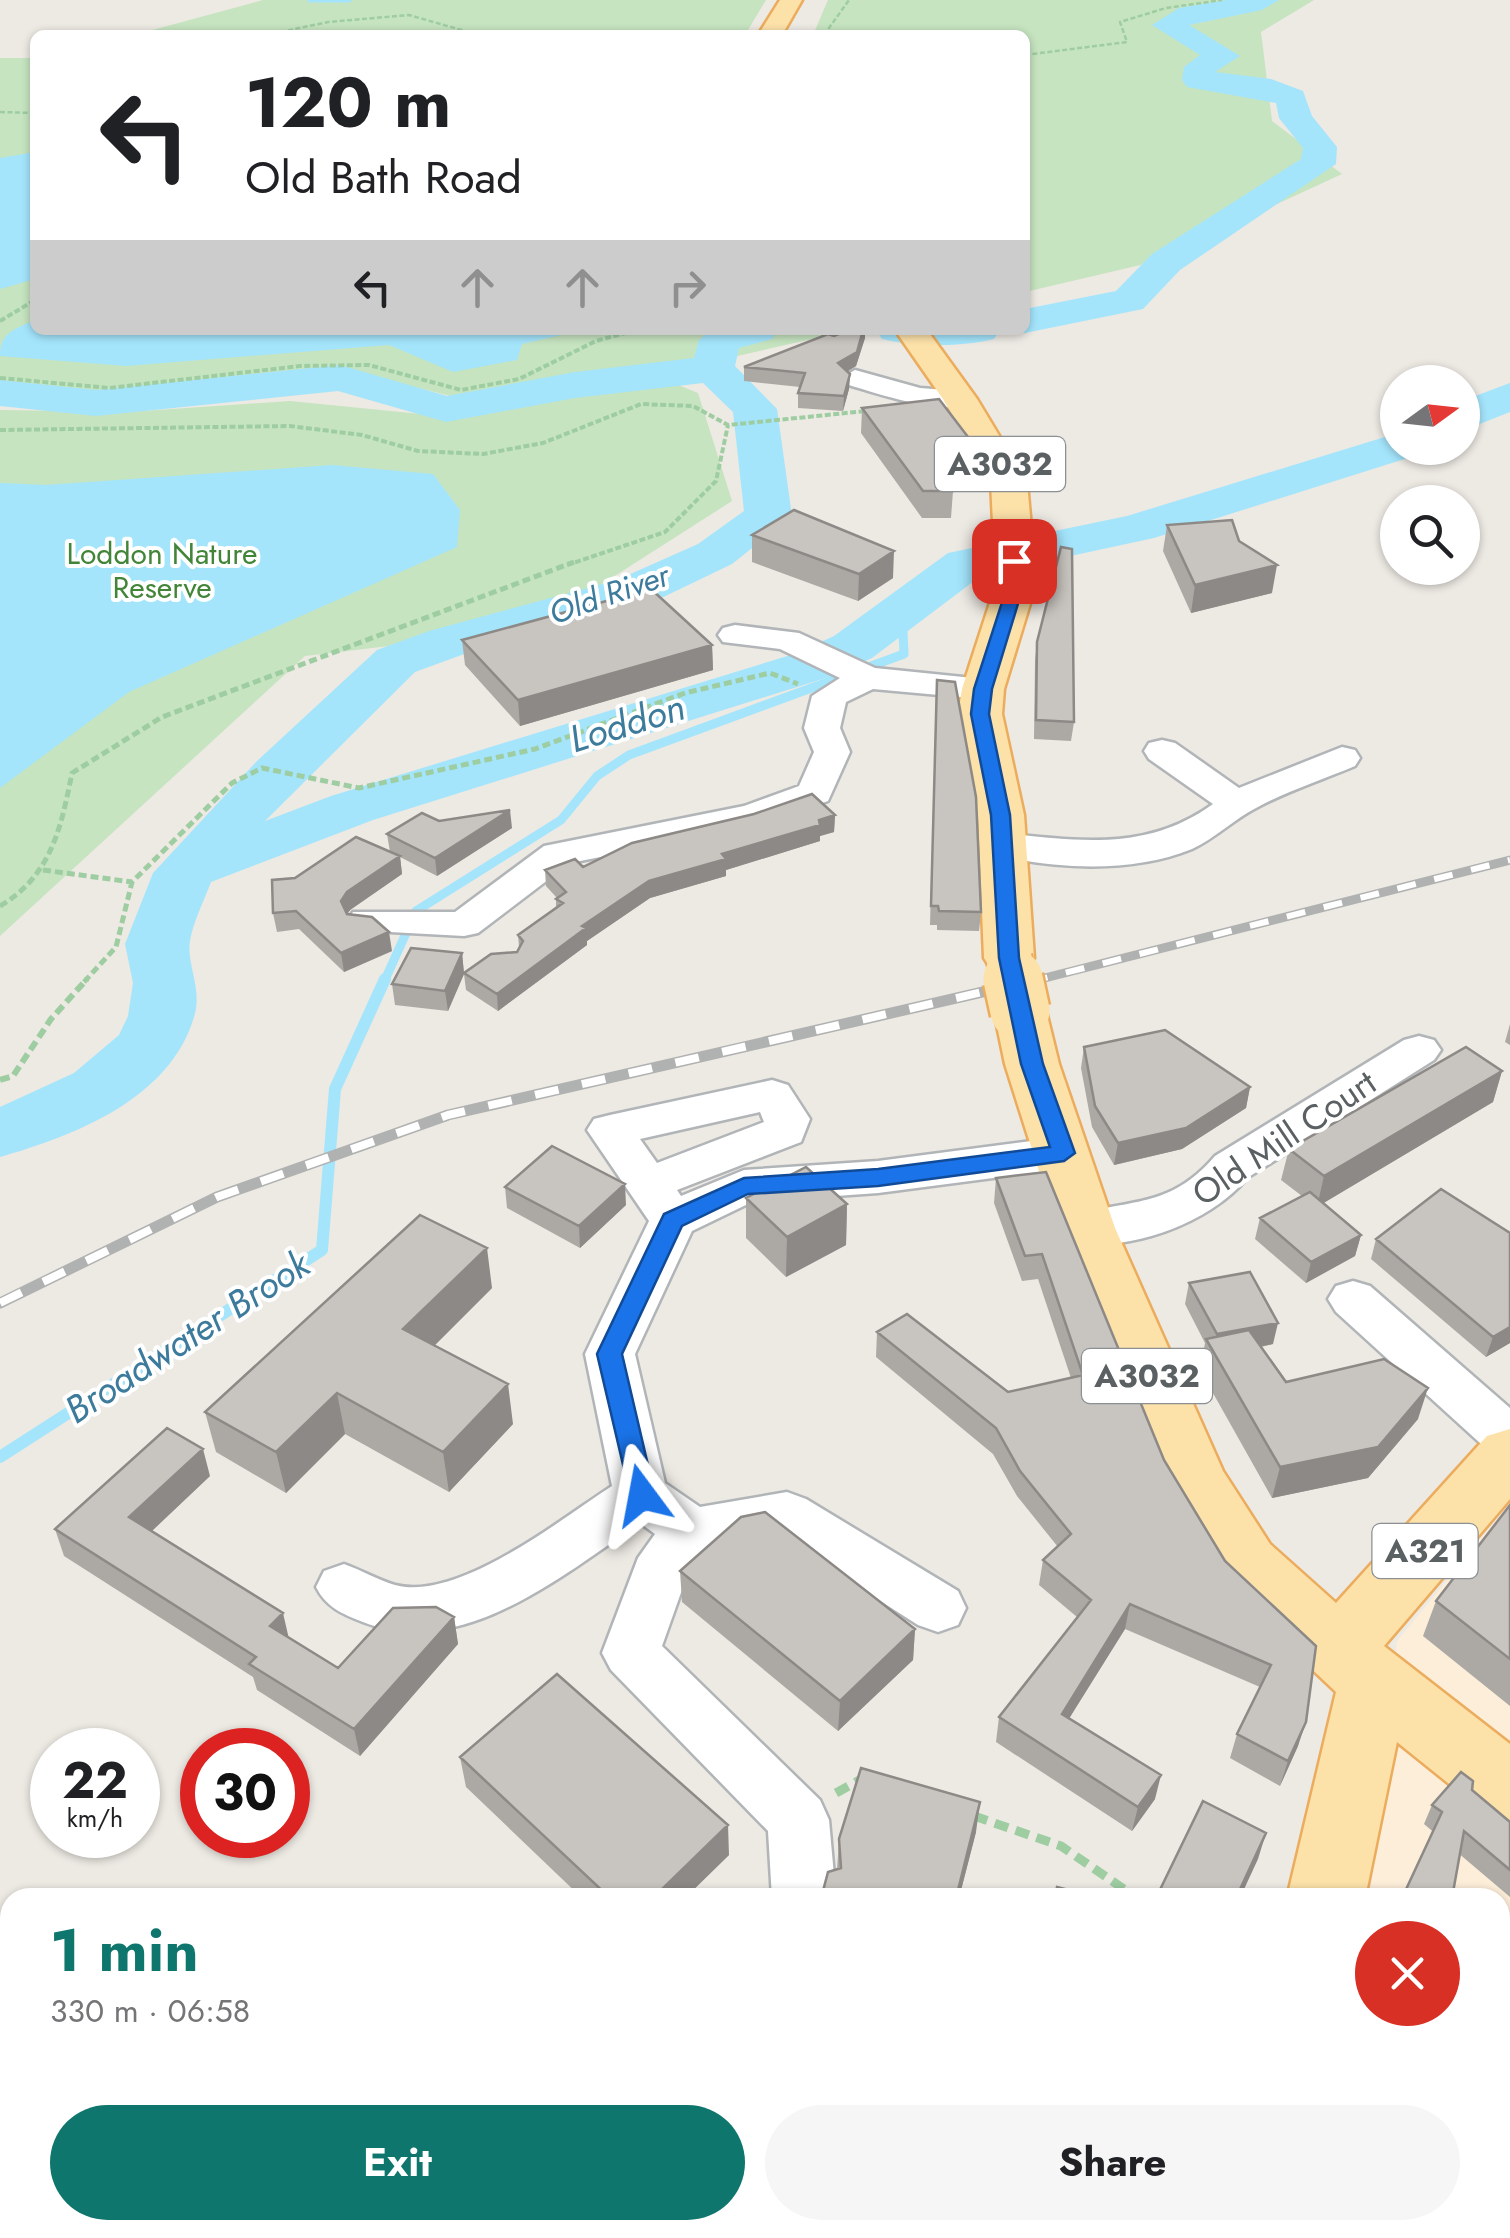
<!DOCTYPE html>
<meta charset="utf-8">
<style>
body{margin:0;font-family:Jost,sans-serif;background:#f6f6f6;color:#202124;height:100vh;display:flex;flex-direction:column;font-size:38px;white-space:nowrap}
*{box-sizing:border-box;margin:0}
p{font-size:32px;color:#757577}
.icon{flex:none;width:55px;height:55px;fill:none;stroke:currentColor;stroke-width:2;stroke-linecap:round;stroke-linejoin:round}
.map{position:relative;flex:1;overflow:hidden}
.sheet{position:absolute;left:0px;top:1888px;width:1510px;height:352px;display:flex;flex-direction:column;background:#fff;border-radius:30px 30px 0 0;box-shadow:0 2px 8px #0004}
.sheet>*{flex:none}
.top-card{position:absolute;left:30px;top:30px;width:1000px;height:305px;border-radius:15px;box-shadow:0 2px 8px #0004;background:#fff;color:#202124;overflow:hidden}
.needle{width:65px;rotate:75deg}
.buttons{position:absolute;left:1380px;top:365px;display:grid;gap:20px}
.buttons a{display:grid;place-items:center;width:100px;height:100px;border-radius:50%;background:#fff;box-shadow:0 2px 8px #0004;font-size:50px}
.speed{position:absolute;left:30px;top:1728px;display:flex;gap:20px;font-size:50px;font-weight:700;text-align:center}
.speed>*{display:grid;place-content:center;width:130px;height:130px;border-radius:50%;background:#fff;box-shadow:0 2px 8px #0004;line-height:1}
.speed small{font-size:25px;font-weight:400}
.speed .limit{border:15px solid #d22;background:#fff;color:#111}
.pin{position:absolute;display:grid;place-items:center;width:85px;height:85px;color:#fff;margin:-42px;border-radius:20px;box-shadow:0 5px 15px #0006}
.me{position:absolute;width:110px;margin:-55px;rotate:347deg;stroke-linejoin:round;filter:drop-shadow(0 0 8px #0008)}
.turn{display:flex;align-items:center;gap:35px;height:210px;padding:0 50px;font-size:45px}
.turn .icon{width:130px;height:130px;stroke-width:2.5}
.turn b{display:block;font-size:70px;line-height:85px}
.lanes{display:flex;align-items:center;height:95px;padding:0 50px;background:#0003;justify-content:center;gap:50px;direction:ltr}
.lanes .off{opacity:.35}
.round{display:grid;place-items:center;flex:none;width:105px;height:105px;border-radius:52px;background:#f6f6f6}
.headline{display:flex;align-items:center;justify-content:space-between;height:170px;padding:0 50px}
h1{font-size:60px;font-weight:700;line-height:75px;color:#0f766e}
.action{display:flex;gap:20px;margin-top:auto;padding:20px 50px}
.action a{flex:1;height:115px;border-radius:60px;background:#0f766e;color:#fff;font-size:40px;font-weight:700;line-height:115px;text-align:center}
.action a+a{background:#f6f6f6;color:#202124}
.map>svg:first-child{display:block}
.commercial{fill:#fdeed9}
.green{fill:#c6e4c0}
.water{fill:#a4e5fc}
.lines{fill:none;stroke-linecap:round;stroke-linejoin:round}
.stream-far2{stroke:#a4e5fc;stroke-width:5}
.stream-far1{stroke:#a4e5fc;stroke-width:9}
.stream{stroke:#a4e5fc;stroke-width:12}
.river{fill:#a4e5fc;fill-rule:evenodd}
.minor-casing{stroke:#b1b5b8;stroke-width:5}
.major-casing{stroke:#ecac5d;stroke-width:5}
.path-far4{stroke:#9ecda2;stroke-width:2.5;stroke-dasharray:5 2.5;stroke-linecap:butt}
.path-far3{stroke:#9ecda2;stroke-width:4;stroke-dasharray:6 2.5;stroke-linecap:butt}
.path-far2{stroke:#9ecda2;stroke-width:5;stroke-dasharray:8 4;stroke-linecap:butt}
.path-far1{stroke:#9ecda2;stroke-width:6;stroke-dasharray:10 5;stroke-linecap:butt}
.path{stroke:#9ecda2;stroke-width:9;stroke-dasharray:14 8;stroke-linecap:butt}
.minor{fill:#fff;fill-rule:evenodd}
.major{fill:#fce1a9;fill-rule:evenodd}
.rail-far1-casing{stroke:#b0b1b1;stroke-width:9}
.rail-casing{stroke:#b0b1b1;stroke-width:11}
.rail-far1{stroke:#fff;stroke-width:6;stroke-dasharray:19;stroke-linecap:butt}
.rail{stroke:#fff;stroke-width:8;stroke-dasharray:24;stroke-linecap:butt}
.major-bridge-far1-casing{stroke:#ecac5d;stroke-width:49;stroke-linecap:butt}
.major-bridge-casing{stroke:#ecac5d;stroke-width:64;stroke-linecap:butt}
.major-bridge-far1{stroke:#fce1a9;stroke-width:45}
.major-bridge{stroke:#fce1a9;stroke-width:59}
.wall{fill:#aca9a4}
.shaded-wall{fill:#8c8986}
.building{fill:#c8c4bf;stroke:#8c8986;stroke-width:2.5}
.route{fill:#1a73e8;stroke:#114b97;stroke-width:2.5}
.labels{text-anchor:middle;stroke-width:8;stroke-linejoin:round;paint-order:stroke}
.far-park-label{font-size:30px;fill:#428538;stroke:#fff}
.shield{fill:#fff;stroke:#8c9092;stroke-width:2.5}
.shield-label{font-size:32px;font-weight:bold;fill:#5b6063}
.far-water-label{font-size:32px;font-style:italic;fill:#3d7b9c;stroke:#fff}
.street-label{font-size:35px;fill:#5b6063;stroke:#fff}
.water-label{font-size:38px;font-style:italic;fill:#3d7b9c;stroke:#fff}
</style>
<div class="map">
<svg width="1510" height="2238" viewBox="0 0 1510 2238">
<rect width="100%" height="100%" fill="#ede9e3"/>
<path class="commercial" d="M1510 1503V2140L1500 2134V1898H1370L1397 1641Z"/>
<path class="green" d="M263 0H766L745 35H134Z
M828 0H1314L1261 32 1272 121 1342 174 1149 263 1025 292V35H813Z
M0 58H35V330H827L830 335 697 365 576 376 463 399 349 371 124 394 0 385Z
M666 380 698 393 732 501 599 586 389 646 305 656 0 936V410L128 412 290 401 451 417Z"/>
<path class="water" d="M35 152V279L0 289V158Z
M35 320V330H583L522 344 517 360 453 372 389 345 126 366 0 356C0 332 15 329 35 320Z
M332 465 433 474 460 510 457 547 129 692 0 788V483L46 485Z"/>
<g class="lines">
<path class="stream-far2" d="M310 0H349"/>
<path class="stream-far1" d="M384 982 416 911 561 820 597 776 629 755 904 654 902 609"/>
<path class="stream" d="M0 1457 322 1250 335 1089 385 979"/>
<path class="river" d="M1226 0H1279L1262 10 1189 25 1240 56 1215 72 1271 79 1303 91 1312 116 1337 147 1336 164 1180 270 1143 309 1025 333 1012 330H1025V309L1116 291 1152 254 1301 159 1303 148 1279 118 1276 103 1187 87 1182 80 1184 67 1200 55 1152 25 1179 8Z
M710 330H778L772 339 739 348 735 366 777 409 792 516 732 564 653 602 467 653 415 672 265 821 331 796 794 654 834 636 948 553 1127 516 1398 433V448H1420L1414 456 1154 538 982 575 872 658 832 676 373 820 211 882C204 901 193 922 190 941 186 964 203 989 194 1017 170 1099 74 1136 0 1157V1107L74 1073 119 1035 128 1016 133 983 125 944 153 873 257 761 377 650 429 631 617 580 698 544 744 511 733 412 703 383 575 398 446 422 338 391 96 416 0 406V380L96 390 340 365 447 396 575 372 694 358 699 340Z
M876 330H1000L994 339C961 347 915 347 882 339Z
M1510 383V412L1462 431V401Z"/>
<g class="minor-casing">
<path id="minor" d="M855 370 920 388 960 391 974 399C956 422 871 391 845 384L841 378Z
M735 625 799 633 875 668 983 679 995 682 1000 689 995 696 983 699 873 689 846 702 840 728 850 752 828 801 753 827 570 863 478 933 464 936 353 930 347 921 353 912H455L544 846 744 806 799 786 814 752 804 728 812 696 840 678 780 649 723 642 718 635 723 628Z
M1162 740 1175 743 1239 788 1342 747 1355 750 1360 758 1355 766C1322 780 1287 791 1256 808 1234 819 1216 838 1192 849 1131 874 1051 869 987 853L982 845 987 837 1001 833C1078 841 1147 852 1213 804L1149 759 1144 751 1149 743Z
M1419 1036 1434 1040 1441 1050 1434 1060 1247 1178C1212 1222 1124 1256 1069 1240L1062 1228 1069 1216C1129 1199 1170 1209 1215 1156L1404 1040Z
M772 1080 788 1085 810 1119 801 1142 677 1190 681 1196 744 1170 878 1161 1063 1137 1079 1142 1086 1153 1079 1164 1063 1169 878 1193 752 1202 692 1231 635 1354 665 1483 700 1507 787 1492 806 1499 958 1591 966 1608 958 1625 938 1632 918 1625 780 1537 708 1550 689 1570 662 1646 820 1800 829 1820 836 1898H772L768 1831 611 1670 602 1653 638 1558 655 1534 640 1523C563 1575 461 1661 363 1622 342 1614 326 1607 316 1587L324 1571 344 1564C361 1570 378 1580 395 1585 458 1602 561 1519 612 1486L585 1354 649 1221 587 1130 594 1119 610 1115ZM760 1112 764 1122 657 1163 640 1139Z
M1353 1281 1370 1286 1510 1408V1460L1491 1453 1336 1312 1328 1299 1336 1286Z"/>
</g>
<g class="major-casing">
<path id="major" d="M780 0H802L782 35H758Z
M895 330H927L977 399 1027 482 1036 584 1004 689 1002 714 1024 815 1034 958 1027 969 1009 973 991 969 984 958 978 815 958 714 962 689 996 584 991 482 943 399Z
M1020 995 1038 999 1046 1011 1059 1064 1115 1228 1223 1471 1270 1544 1336 1603 1487 1436 1510 1429V1499L1384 1646 1510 1744V1821L1484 1812 1397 1742 1365 1898H1287L1336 1692 1222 1584 1162 1483 1057 1228 1005 1064 994 1011 1002 999Z
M1259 2230H1345L1347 2238H1259Z"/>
</g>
<path class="path-far4" d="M266 35 328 22 409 15 479 35
M824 35 849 0
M1025 55 1127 42 1120 22 1166 8 1222 0
M0 112 35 113"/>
<path class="path-far3" d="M0 321 35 300
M0 378 109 388 300 366 369 365 461 390 519 379 596 341 636 330
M0 430 290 426 362 435 418 451 483 454 543 443 641 404 693 406 728 425 866 411
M567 565 665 532 716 481 728 425"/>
<path class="path-far2" d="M43 870 132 882
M0 906C51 876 61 828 72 773L162 717 574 562
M84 982 116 947 132 882 232 783 262 768 359 788 535 749 685 693 770 673 798 684"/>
<path class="path-far1" d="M0 1080 13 1076 51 1019 87 979"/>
<path class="path" d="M836 1793 863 1778
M974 1816 1061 1846 1137 1898"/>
<use href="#minor" class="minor"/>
<use href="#major" class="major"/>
<g class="rail-far1-casing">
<path id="rail-far1" d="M1029 982 1510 860"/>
</g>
<g class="rail-casing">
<path id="rail" d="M0 1303 217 1197 448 1115 1039 979"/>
</g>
<use href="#rail-far1" class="rail-far1"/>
<use href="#rail" class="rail"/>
<g class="major-bridge-far1-casing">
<path id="major-bridge-far1" d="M1009 958 1014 982"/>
</g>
<g class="major-bridge-casing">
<path id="major-bridge" d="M1013 979 1020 1011"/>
</g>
<use href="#major-bridge-far1" class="major-bridge-far1"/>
<use href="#major-bridge" class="major-bridge"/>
</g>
<path class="wall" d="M849 330H865V338L856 366 847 372 850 374 849 389 843 411 798 408V393L800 387 744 381V367Z
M862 408 979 480 951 483 953 491 951 518H922L861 433Z
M1167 525 1272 593 1191 613 1163 551Z
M752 535 893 578 858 601 752 562Z
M462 640 712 645 713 670 520 726 465 665Z
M1037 642 1074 722 1071 741 1034 739 1035 661Z
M936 698 981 912 979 931 937 930V925H930Z
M835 815 834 832 820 836V841L726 870V876L650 898 587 941V945L498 1011 466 990 464 974 448 1011 395 1005 392 984 462 953 464 973 517 952 519 947 518 935 556 907V899L557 898 546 886 545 870 583 867Z
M439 821 512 828 437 876 400 857 402 874 350 910 347 914 392 951 344 972 299 929 277 932 273 913 295 878 390 852 387 834Z
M1510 1024V1045L1505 1042Z
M1084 1047 1250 1087 1246 1108 1182 1149 1114 1165 1092 1127 1081 1068Z
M1502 1071 1493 1102 1323 1203 1361 1235 1355 1256 1306 1283 1255 1239 1260 1218 1302 1196 1281 1180 1289 1149Z
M996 1178 1225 1561 1316 1646 1298 1746 1280 1786 1230 1758 1237 1734 1260 1687 1125 1629 1069 1718 1155 1799 1132 1831 996 1742 999 1717 1077 1617 1039 1585 1043 1560 1058 1547 1017 1496 993 1454 876 1357 877 1332 1008 1392 1071 1378 1038 1279 1022 1281 994 1203Z
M505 1187 626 1205 580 1248 507 1208Z
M746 1198 847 1204 846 1245 786 1277 746 1238Z
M1510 1233V1343L1486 1357 1371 1259 1376 1239Z
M1189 1283 1273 1344 1261 1347 1286 1382 1418 1419 1368 1478 1272 1498 1200 1370 1205 1343 1185 1304Z
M492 1288 435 1345 513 1424 449 1492 345 1434 286 1493 216 1452 205 1412Z
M210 1476 152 1531 289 1638 338 1668 454 1617 458 1644 360 1756 257 1690 253 1677 64 1556 55 1529Z
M1510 1505V1706L1423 1636 1436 1601Z
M680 1571 915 1629 913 1660 838 1731 682 1602Z
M460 1757 729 1855 685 1898H582L466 1787Z
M1472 1790 1510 1822V1897L1424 1824 1432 1805Z
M976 1832 959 1898H822L823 1891 837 1870 839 1839Z
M1500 1938 1510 1944V2016L1500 2012Z
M1415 2230H1500L1510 2238H1427Z"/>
<path class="shaded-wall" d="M863 330H865V338L856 366 837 377 838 363Z
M850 374 849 389 843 411 844 396Z
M981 454 979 480 944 484 945 458Z
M894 551 893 578 858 601 859 574Z
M1277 565 1272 593 1191 613 1195 585Z
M712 645 713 670 520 726 518 700Z
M510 810 512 828 437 876 435 858Z
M835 815 834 832 820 836V841L726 870V876L650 898 587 941V945L498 1011 497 994 582 926 649 881Z
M400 856 402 874 350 910 344 919 341 901 347 892Z
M389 932 392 951 344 972 341 953Z
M462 953 464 974 448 1011 445 991Z
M1502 1071 1493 1102 1317 1207 1324 1176Z
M1250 1087 1246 1108 1182 1149 1114 1165 1118 1143Z
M625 1184 626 1205 580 1248 579 1226Z
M847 1204 846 1245 786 1277 787 1237Z
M1361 1235 1355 1256 1306 1283 1311 1262Z
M487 1248 492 1288 410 1370 403 1329Z
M1278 1323 1273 1344 1215 1355 1213 1351 1217 1334Z
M1510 1327V1343L1486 1357 1493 1337Z
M508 1384 513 1424 449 1492 443 1452Z
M1428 1388 1418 1419 1368 1478 1272 1498 1280 1467Z
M337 1393 345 1434 286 1493 276 1452Z
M203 1449 210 1476 138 1544 129 1517Z
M1130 1604 1125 1629 1057 1738 1062 1714Z
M283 1613 289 1639 270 1626Z
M454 1617 458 1644 360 1756 354 1729Z
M915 1629 913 1660 838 1731 840 1701Z
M1306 1722 1298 1746 1280 1786 1288 1761Z
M1161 1775 1155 1799 1132 1831 1138 1807Z
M980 1802 976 1832 959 1898H956Z
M728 1825 729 1855 685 1898H653Z
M1266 1833 1258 1859 1240 1898H1236Z"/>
<path class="building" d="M849 330H863L857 352 838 363 850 374 844 396 798 393 805 373 744 367 828 334 834 336Z
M939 399 981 454 945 458 953 491H923L862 408Z
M794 510 894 551 859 574 752 535Z
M1232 520 1239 541 1277 565 1195 585 1167 525Z
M1061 547 1072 549 1074 722 1036 720 1037 642Z
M651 589 712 645 518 700 462 640Z
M937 680 955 682 976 797 981 912 939 911 938 906H931Z
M812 794 835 815 819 820 820 825 722 854 726 859 649 881 582 926 586 928 497 994 464 973 491 954 517 952 523 941 518 935 563 903 556 899 566 892 545 870 575 859 583 867 632 843 754 814Z
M510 810 435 858 387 834 422 813 439 821Z
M356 837 400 856 347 892 341 901 347 914 372 917 389 932 341 953 296 911 273 913 272 880 295 878Z
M411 948 462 953 445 991 392 984Z
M1165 1030 1250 1087 1186 1128 1118 1143 1095 1106 1084 1047Z
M1466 1047 1502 1071 1324 1176 1289 1149Z
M552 1146 625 1184 579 1226 505 1187Z
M806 1167 847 1204 787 1237 746 1198Z
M1046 1172 1164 1460 1225 1561 1316 1646 1306 1722 1288 1761 1237 1734 1271 1665 1130 1604 1062 1714 1161 1775 1138 1807 999 1717 1091 1600 1043 1560 1071 1534 1020 1471 996 1428 877 1332 907 1314 1008 1392 1083 1375 1042 1254 1025 1256 996 1178Z
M1441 1189 1510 1233V1327L1493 1337 1376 1239Z
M1310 1192 1361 1235 1311 1262 1260 1218Z
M420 1215 487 1248 403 1329 508 1384 443 1452 337 1393 276 1452 205 1412Z
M1250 1272 1278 1323 1217 1334 1189 1283Z
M1249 1330 1286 1382 1384 1359 1428 1388 1378 1447 1280 1467 1206 1339Z
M167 1428 203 1449 129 1517 283 1613 270 1626 338 1668 393 1608 436 1607 454 1617 354 1729 249 1664 256 1657 55 1529Z
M1510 1505V1659L1436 1601Z
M765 1512 915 1629 840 1701 680 1571 741 1517Z
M557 1674 728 1825 653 1898H610L460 1757Z
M861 1768 980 1802 956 1898H846L823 1891 828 1872 841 1868 839 1839Z
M1461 1772 1473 1781 1472 1790 1510 1822V1870L1464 1831 1452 1898H1402L1442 1812 1432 1805Z
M1203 1801 1266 1833 1236 1898H1222L1209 1891 1208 1898H1156Z
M1057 1887 1100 1898H1055Z
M1500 1938 1510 1944V1993L1500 1989Z
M1500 2184 1510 2191V2238H1463L1451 2230H1500Z
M531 2230H600L602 2238H513Z
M896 2230H970L989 2238H894Z
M1052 2230H1169L1168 2238H1059L1051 2235Z"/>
<path class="route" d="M1014 556 1022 561 1024 584 992 689 989 714 1010 815 1019 958 1043 1064 1075 1153 1064 1161 878 1186 748 1194 682 1226 622 1354 655 1495 651 1503H632L597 1354 664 1214 744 1178 878 1169 1050 1147 1021 1064 999 958 991 815 971 714 974 689 1008 584 1005 561Z"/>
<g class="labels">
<g class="far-park-label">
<text x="162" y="564">Loddon Nature<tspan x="162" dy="34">Reserve</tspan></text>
</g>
<g class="shield">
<rect x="935" y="437" width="130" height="54" rx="8"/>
<rect x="1082" y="1349" width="130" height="54" rx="8"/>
<rect x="1372.5" y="1524" width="105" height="54" rx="8"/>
</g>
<g class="shield-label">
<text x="1000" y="475">A3032</text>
<text x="1147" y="1387">A3032</text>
<text x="1425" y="1562">A321</text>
</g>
<g class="far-water-label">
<text transform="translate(609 594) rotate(-19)" y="11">Old River</text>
</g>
<g class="street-label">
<text transform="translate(1284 1138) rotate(-34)" y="12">Old Mill Court</text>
</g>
<g class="water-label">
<text transform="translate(627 723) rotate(-17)" y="13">Loddon</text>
<text transform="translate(187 1337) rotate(-33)" y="13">Broadwater Brook</text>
</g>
</g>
</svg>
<div class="buttons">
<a><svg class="needle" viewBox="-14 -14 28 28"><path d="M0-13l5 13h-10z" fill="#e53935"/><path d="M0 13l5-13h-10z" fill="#757577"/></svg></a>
<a><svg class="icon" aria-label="search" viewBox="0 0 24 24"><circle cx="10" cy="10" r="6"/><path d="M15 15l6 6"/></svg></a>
</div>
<div class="speed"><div>22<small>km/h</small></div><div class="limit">30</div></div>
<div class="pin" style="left:1014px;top:561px;background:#d93025"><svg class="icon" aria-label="arrive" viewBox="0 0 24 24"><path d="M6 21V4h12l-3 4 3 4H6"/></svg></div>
<svg class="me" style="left:642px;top:1495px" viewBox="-20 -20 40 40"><path d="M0-17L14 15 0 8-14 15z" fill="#1a73e8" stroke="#fff" stroke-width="4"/></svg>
<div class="top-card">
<div class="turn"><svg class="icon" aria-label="left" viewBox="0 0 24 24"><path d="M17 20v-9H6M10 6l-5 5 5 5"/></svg><div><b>120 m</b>Old Bath Road</div></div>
<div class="lanes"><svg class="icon" aria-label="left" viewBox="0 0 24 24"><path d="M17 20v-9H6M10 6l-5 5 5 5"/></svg><svg class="icon off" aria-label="ahead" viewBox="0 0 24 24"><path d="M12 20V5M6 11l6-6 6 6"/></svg><svg class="icon off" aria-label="ahead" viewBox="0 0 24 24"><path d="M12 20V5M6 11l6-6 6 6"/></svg><svg class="icon off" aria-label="right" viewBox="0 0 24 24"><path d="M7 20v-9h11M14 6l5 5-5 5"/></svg></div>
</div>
<section class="sheet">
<div class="headline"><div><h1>1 min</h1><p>330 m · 06:58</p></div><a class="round" style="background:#d93025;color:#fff"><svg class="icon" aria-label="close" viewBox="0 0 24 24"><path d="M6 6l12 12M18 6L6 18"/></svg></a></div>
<div class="action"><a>Exit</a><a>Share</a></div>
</section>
</div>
